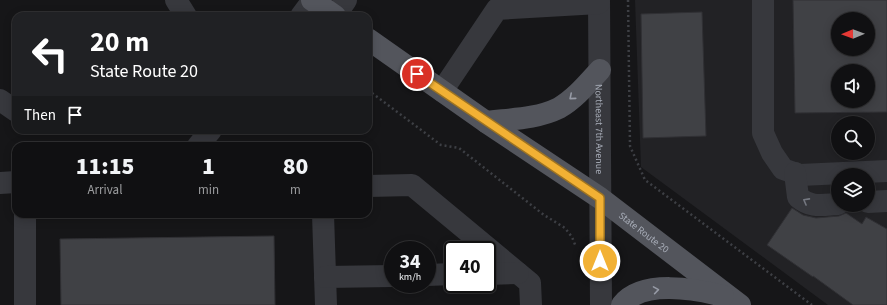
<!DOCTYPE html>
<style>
body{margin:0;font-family:"Source Sans 3",sans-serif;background:#19191b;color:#f1f3f6;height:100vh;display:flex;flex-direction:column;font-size:15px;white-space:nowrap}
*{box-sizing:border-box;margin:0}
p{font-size:13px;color:#9c9d9f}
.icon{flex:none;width:22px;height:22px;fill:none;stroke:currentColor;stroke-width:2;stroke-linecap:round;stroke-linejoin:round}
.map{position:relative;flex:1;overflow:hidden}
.sheet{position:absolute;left:12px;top:142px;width:360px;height:76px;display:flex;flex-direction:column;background:#101012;border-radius:12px;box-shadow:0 2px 10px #0003,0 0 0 1px #303032}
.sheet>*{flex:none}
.top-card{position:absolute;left:12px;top:12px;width:360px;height:122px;border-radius:12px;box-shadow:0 2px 10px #0003,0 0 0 1px #303032;background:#202124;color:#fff;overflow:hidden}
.needle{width:26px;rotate:269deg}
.controls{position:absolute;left:831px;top:12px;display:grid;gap:8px}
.controls a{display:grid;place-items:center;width:44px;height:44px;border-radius:50%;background:#101012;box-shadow:0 2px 10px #0003,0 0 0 1px #303032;font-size:20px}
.speed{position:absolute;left:384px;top:241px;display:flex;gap:8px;font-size:20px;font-weight:700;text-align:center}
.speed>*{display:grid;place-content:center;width:52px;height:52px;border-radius:50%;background:#101012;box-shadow:0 2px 10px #0003,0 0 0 1px #303032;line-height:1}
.speed small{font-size:10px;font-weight:400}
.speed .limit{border:2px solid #111;border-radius:6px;background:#fff;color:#111}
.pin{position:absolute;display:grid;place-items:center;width:34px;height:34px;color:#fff;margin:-17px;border:2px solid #fff;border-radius:50%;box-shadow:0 1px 4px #0007}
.me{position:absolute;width:44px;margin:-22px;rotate:0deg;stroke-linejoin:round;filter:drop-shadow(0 0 3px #0008)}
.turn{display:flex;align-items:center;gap:14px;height:84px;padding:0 12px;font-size:18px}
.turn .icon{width:52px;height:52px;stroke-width:2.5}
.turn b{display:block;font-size:28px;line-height:34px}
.then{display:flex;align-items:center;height:38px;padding:0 12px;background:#0003;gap:8px;font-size:15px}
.eta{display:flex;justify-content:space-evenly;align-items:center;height:68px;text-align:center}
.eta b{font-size:24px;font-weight:800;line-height:28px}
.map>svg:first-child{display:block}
.built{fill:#222225;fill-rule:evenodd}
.building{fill:#404145;stroke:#303034;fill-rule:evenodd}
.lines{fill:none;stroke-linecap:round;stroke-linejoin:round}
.path{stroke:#3d3f44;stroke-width:2.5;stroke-dasharray:2 3;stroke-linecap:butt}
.minor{stroke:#37383d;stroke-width:22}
.major{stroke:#53555c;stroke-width:22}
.oneway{stroke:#979ba6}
.oneway2{stroke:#757881}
.route-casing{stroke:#9d7322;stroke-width:10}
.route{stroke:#f2b134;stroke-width:7}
.labels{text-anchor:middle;stroke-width:4;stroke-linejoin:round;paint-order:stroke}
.street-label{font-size:10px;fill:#a8adb8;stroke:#111113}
</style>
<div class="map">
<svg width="887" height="305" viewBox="0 0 887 305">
<rect width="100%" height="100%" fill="#161618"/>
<path class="built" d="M635 0H887V305H828L641 167ZM838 19H868V49H838ZM838 71H868V101H838ZM838 123H868V153H838ZM838 175H868V205H838Z"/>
<path class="building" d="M793 0H887V112L795 113ZM838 19H868V49H838ZM838 71H868V101H838Z
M702 12 706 136 643 138 641 14Z
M792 208 803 215 816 218 839 216 846 213 862 224 866 217 887 229V305H853L813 276V277L767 245Z
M274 236 275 305H61L60 239Z"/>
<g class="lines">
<path class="path" d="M628 0 630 146 645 180 812 305
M263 14 265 16
M368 90 441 145 459 148 544 215 565 228 572 237 576 247"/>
<g class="minor">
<path d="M176 0 186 16"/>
<path id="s1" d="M599 0 601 305"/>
<path d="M763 0V133L772 153 783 169 800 175 887 171"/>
<path d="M301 16 313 0"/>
<path d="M335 16 346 0"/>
<path d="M442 91 497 9 599 3"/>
<path d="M0 100 16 111"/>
<path d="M198 146 211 130"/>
<path d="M795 173 798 197C811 208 821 205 838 204"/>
<path d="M0 183 16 182"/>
<path d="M368 186 412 185 530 283 531 305"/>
<path d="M868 202 887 201"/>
<path d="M323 214 326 305"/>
<path d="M487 274 518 273"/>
<path d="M427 275 453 274"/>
<path d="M325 277 393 276"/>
<path d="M25 305V214"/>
</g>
<g class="major">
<path d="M312 0 335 16"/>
<path id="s2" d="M368 39 486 122 600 198 740 305"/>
<path d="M486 122C510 119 537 119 559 108 575 99 588 83 600 70"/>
<path d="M622 305C642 279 696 289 723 296"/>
</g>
</g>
<defs><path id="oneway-chevron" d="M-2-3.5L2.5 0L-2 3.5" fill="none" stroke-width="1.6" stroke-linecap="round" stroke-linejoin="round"/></defs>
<g class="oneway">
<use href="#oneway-chevron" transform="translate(572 97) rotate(139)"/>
<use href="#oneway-chevron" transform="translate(656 290) rotate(-9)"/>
</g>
<use class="oneway2" href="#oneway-chevron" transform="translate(806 201) rotate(-151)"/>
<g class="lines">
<g class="route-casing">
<path id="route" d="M417 74 600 198V261"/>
</g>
<use href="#route" class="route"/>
</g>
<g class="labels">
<g class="street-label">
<text dy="4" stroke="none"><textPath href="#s1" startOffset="129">Northeast 7th Avenue</textPath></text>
<text dy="4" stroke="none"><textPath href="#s2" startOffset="337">State Route 20</textPath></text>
</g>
</g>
</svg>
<div class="controls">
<a><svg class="needle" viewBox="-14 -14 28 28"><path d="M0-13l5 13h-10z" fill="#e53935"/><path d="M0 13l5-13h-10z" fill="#9c9d9f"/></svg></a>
<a><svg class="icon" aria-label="sound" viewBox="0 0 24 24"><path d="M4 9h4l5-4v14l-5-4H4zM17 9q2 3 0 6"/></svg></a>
<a><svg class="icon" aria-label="search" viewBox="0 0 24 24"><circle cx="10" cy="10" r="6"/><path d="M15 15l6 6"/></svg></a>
<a><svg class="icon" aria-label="layers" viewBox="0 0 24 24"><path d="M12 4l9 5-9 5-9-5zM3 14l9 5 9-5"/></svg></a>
</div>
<div class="speed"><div>34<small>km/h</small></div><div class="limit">40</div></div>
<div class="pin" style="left:417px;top:74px;background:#d93025"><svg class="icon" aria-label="arrive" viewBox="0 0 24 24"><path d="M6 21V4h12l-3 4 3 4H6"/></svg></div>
<svg class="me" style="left:600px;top:261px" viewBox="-20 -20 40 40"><circle r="17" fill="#f2b134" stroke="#fff" stroke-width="3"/><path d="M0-11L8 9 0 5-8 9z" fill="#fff"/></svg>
<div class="top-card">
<div class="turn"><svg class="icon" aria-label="left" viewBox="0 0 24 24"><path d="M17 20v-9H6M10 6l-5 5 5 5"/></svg><div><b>20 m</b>State Route 20</div></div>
<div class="then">Then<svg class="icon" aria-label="arrive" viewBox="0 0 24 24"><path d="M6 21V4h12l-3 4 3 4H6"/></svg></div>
</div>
<section class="sheet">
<div class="eta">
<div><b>11:15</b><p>Arrival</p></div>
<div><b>1</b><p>min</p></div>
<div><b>80</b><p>m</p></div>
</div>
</section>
</div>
